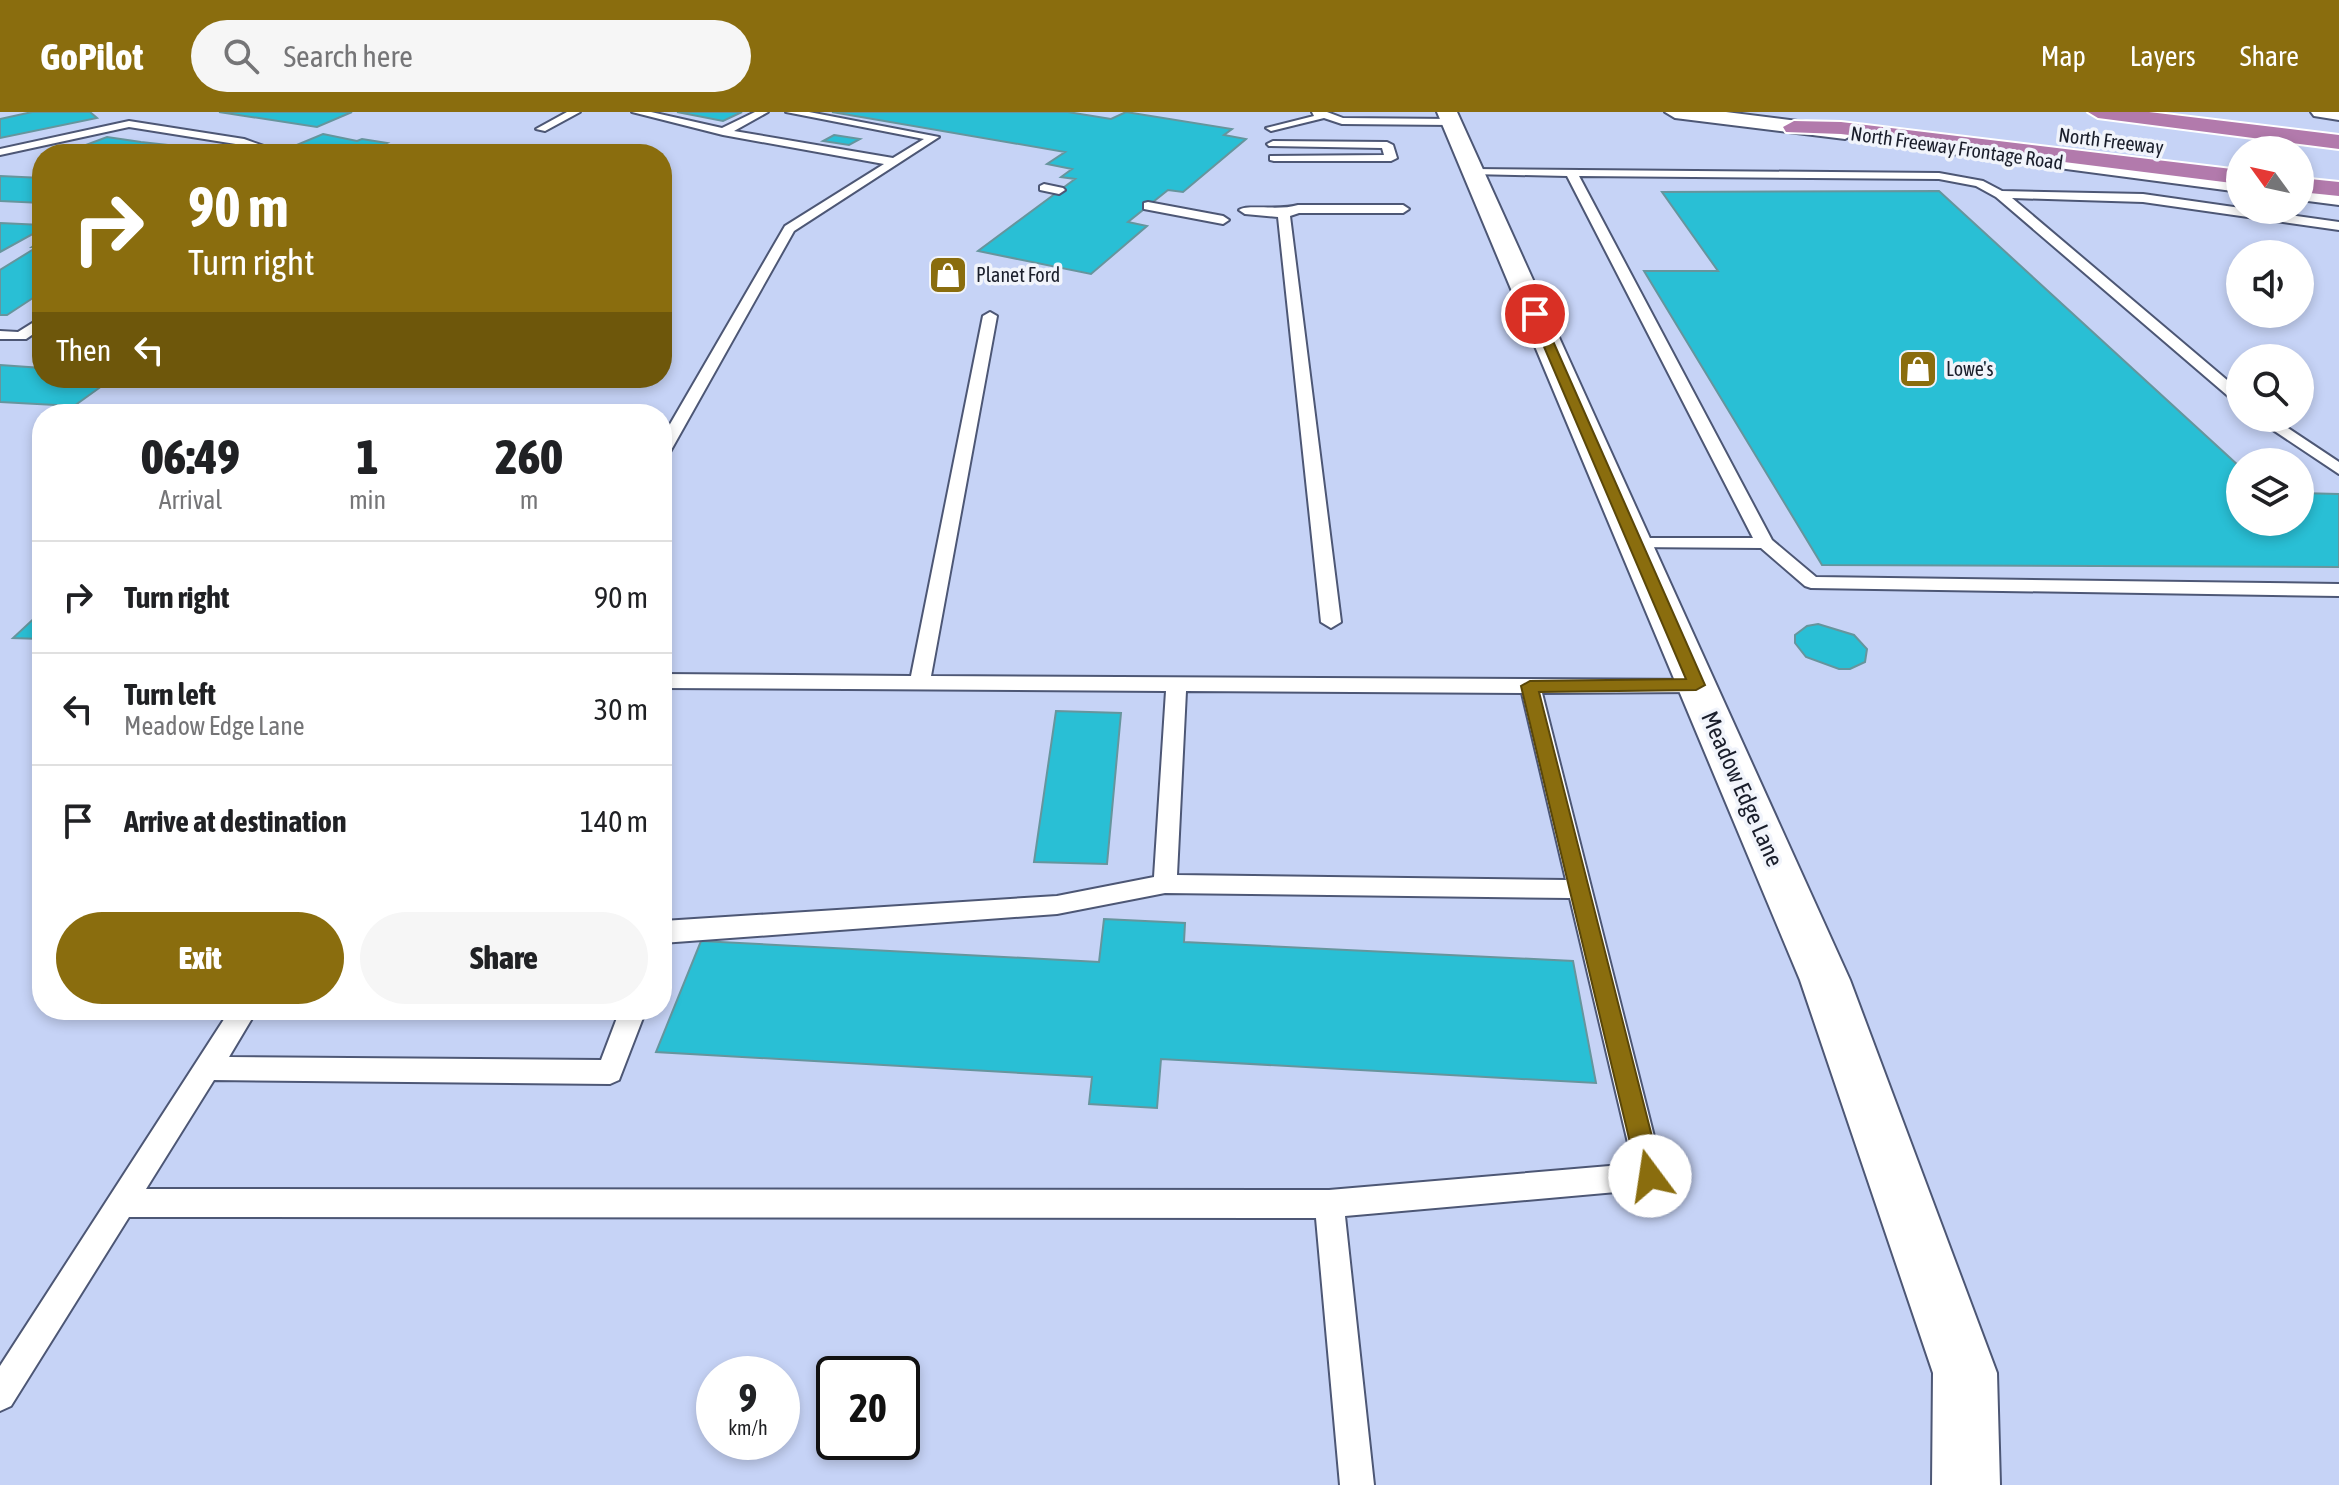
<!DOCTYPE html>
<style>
body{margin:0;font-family:"Asap Condensed",sans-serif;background:#f6f6f6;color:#202124;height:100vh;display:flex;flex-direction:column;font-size:30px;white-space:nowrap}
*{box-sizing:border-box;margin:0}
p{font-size:26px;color:#757577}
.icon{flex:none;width:44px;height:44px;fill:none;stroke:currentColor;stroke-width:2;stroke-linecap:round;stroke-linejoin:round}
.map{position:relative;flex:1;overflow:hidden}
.details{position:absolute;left:32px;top:292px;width:640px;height:616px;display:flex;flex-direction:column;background:#fff;border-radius:32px;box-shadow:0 4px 12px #0003}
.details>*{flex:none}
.hud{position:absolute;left:32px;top:32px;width:640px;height:244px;border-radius:32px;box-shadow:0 4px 12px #0003;background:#8a6d0e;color:#fff;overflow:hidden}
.needle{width:52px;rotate:303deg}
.tools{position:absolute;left:2226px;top:24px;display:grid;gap:16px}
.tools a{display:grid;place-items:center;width:88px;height:88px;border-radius:50%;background:#fff;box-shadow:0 4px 12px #0003;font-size:40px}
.speed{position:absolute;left:696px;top:1244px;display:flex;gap:16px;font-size:40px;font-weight:700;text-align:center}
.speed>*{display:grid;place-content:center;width:104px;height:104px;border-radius:50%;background:#fff;box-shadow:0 4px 12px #0003;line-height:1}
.speed small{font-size:20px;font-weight:400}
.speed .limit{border:4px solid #111;border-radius:12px;background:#fff;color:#111}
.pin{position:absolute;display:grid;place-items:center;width:68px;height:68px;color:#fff;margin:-34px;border:4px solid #fff;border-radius:50%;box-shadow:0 2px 8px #0007}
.me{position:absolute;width:88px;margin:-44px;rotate:346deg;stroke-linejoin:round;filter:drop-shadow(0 0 6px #0008)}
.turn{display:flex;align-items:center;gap:28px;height:168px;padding:0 24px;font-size:36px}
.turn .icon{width:104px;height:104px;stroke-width:2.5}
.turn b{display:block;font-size:56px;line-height:68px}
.then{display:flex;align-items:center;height:76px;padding:0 24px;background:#0003;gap:16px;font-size:30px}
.eta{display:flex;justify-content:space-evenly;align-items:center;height:136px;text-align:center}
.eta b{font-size:48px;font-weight:800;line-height:56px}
.button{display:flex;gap:16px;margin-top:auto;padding:16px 24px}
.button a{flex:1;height:92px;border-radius:48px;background:#8a6d0e;color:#fff;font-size:32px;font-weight:800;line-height:92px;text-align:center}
.button a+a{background:#f6f6f6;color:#202124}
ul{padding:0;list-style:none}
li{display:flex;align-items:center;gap:24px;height:112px;padding:0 24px;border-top:2px solid #e0e0e0}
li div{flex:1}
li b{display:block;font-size:30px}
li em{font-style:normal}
header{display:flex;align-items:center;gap:48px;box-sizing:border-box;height:112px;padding:0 40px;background:#8a6d0e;color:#fff}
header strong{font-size:38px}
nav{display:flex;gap:44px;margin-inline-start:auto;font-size:28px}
.search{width:560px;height:72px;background:#f6f6f6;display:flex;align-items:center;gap:20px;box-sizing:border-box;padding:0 28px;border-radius:44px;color:#757577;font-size:30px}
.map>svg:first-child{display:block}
.building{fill:#29bfd5;stroke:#66959d;stroke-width:2}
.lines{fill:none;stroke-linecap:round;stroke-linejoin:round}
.lane-casing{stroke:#4d5775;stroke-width:4}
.secondary-casing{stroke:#4d5775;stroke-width:4}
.highway-casing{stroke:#fff;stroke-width:4}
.lane{fill:#fff;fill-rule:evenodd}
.secondary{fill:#fff;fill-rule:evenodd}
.highway{fill:#b27aac;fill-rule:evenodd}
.route{fill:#8a6d0e;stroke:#5a4709;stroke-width:2}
.labels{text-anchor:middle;stroke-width:7;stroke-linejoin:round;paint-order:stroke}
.far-street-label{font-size:20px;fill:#1a1e2b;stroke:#f1f4fb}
.far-poi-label{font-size:20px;fill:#1a1e2b;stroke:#f1f4fb;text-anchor:start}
.street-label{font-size:24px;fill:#1a1e2b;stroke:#f1f4fb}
</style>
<header>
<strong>GoPilot</strong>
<div class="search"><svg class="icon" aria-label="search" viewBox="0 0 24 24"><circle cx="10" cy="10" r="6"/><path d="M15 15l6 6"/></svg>Search here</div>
<nav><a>Map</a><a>Layers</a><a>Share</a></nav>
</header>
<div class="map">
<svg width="2339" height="1373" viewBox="0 0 2339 1373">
<rect width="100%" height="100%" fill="#c6d3f6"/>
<path class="building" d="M32 0H90L97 6 0 26V7Z
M219 0H352L317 15Z
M677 0H742L723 9Z
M832 0H1068L1111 7 1126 0 1232 17 1224 23 1246 27 1183 80 1168 78 1128 110 1147 114 1091 162 978 139 1075 67 1061 65 1072 57 1047 52 1065 40Z
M323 22 357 29 362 27 387 31 362 42 280 40Z
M834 23 860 27 849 33 823 29Z
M107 25 141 30 168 33 146 42H62Z
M0 64 42 66V91L0 89Z
M1939 79 2240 355V410H2300V381L2339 382V455L1822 453 1644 159H1718L1662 80Z
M0 111 42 113V117L0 140Z
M42 128V180L7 203H0V158L37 135H32Z
M0 253 42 256V266H113L74 294 0 290Z
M42 499V527L13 526Z
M1818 512 1854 523 1867 537 1865 550 1850 557H1839L1806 545 1795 531V523L1807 514Z
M1056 599 1121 601 1107 752 1034 750Z
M1104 807 1185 811 1184 830 1573 849 1596 971 1161 947 1157 996 1089 992 1092 965 656 940 701 829 1099 850Z"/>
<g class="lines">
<g class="lane-casing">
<path id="lane" d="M567 0H580L545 19 536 17Z
M632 0H651L722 16 755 0H768L734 19 893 46 924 27 786 0H809L939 25 794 119 670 340 662 345V326L785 114 884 52 723 23Z
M1312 0H1327L1343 6 1451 7 1456 10 1451 13 1342 12 1324 6 1271 19 1266 16 1314 4Z
M129 9 244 27 272 37 270 42H258L260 39 242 33 129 15 0 43V37Z
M1273 29 1387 30 1393 33 1397 46 1391 49H1274L1270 48V44L1384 43 1382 36 1269 34 1267 32Z
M1474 57 1939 61 1983 69 2002 79 2143 82 2339 110V118L2143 90 2012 86 2240 279V292L2235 290 1996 85 1976 74 1939 67 1579 64 1772 428 1816 465 2339 472V484L1811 476 1805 474 1761 436 1628 435 1625 431 1628 427 1634 426H1753L1567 64 1470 62V58Z
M1044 72 1063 76 1065 78 1059 82 1040 78V74Z
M1148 90 1223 104 1229 108 1223 112 1144 97V91Z
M1298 93H1403L1409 97 1403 101H1299L1290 104 1341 510 1331 516 1321 510 1278 105 1245 102 1239 98C1248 92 1280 99 1298 93Z
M990 200 997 204 931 564 1703 568 1706 573 1703 578 1696 580 1542 581 1664 1064 1660 1073 1650 1077 1345 1104 1374 1373H1340L1316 1106 129 1105 11 1294 0 1299V1254L230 898H257L229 945 601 948 620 898H646L619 968 610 972 214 968 146 1077 1329 1078 1633 1052 1570 786 1165 781 1057 802 662 831 663 809 1057 784 1154 765 1166 579 662 576V562L911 564 983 204ZM1186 579 1522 581 1566 768 1177 763Z
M42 205V216L26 227H0V219L18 220Z
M2255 306H2273L2339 350V362Z"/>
</g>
<g class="secondary-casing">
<path id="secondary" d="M1437 0H1457L1850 868 1997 1261 2000 1373H1932L1933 1261 1800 868Z
M1665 0H1726L1845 15 1856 21 1845 27 1675 6Z
M2311 0H2339V8L2314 4Z
M1961 30 2240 66V80L1953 42 1950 37Z
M2300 74 2339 79V93L2300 88Z"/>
</g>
<g class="highway-casing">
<path id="highway" d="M2088 0H2149L2339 23V37L2098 6Z
M1794 9 1841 10 2240 58V72L1841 22 1786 20 1783 15Z
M2300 66 2339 70V84L2300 80Z"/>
</g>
<use href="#lane" class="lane"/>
<use href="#secondary" class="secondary"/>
<use href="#highway" class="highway"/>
</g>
<path class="route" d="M1531 200 1541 202 1705 573 1696 578 1539 580 1662 1064 1658 1072 1650 1075 1642 1072 1638 1064 1521 574 1530 569 1686 567 1530 202Z"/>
<defs>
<g id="shop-square" transform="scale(2)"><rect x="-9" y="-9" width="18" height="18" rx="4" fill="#8a6d0e" stroke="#f1f4fb"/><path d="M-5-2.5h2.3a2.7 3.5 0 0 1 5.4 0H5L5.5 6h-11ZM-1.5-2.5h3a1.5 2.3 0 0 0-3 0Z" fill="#fff"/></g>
</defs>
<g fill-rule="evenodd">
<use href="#shop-square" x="948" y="163"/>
<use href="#shop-square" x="1918" y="257"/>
</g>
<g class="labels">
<g class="far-street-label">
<text transform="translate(2111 29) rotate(7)" y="7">North Freeway</text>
<text transform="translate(1957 36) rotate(8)" y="7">North Freeway Frontage Road</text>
</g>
<g class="far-poi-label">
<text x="976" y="170">Planet Ford</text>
<text x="1946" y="264">Lowe's</text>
</g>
<g class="street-label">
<text transform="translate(1742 677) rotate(66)" y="8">Meadow Edge Lane</text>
</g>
</g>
</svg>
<div class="tools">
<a><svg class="needle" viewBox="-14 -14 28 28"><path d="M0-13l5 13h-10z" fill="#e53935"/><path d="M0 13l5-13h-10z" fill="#757577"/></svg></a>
<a><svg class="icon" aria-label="sound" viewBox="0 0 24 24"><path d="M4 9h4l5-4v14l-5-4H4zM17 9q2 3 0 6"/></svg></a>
<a><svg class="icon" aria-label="search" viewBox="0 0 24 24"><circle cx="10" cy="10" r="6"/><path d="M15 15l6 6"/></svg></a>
<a><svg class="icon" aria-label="layers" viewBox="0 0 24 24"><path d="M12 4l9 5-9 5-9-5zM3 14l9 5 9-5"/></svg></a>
</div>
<div class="speed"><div>9<small>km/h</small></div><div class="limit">20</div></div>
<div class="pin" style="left:1535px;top:202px;background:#d93025"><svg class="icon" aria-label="arrive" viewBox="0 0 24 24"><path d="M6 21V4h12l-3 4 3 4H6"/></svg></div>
<svg class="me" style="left:1650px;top:1064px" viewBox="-20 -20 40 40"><circle r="19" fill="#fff"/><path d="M0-13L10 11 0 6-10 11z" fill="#8a6d0e"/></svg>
<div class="hud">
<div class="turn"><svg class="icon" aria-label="right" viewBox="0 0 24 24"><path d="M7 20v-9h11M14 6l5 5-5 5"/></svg><div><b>90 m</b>Turn right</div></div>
<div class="then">Then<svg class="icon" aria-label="left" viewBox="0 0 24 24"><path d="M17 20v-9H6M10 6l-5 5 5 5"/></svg></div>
</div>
<section class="details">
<div class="eta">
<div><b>06:49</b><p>Arrival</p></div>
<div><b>1</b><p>min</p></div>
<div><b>260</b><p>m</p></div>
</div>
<ul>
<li><svg class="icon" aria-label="right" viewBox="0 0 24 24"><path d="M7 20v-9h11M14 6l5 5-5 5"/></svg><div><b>Turn right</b></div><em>90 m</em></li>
<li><svg class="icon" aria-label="left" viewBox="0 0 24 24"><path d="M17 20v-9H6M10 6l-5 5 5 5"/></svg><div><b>Turn left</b><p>Meadow Edge Lane</p></div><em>30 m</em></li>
<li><svg class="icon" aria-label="arrive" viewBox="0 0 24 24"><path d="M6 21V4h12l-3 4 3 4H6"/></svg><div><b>Arrive at destination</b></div><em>140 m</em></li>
</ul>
<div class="button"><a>Exit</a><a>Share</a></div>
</section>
</div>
